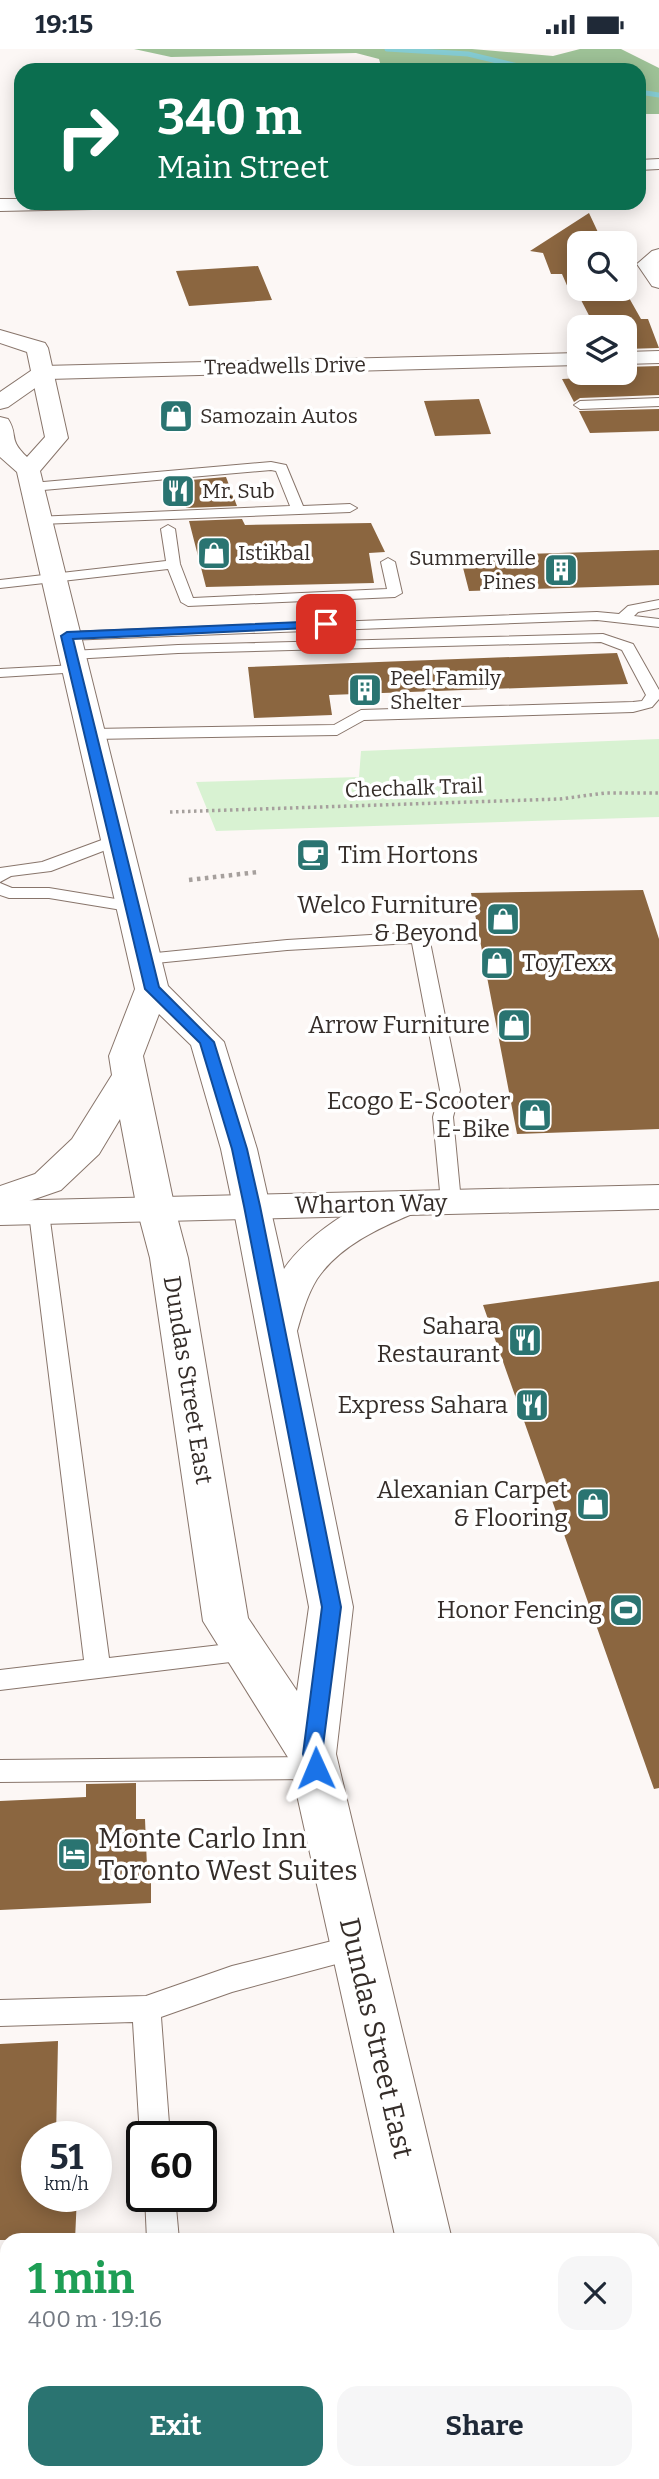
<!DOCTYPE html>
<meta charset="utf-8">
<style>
body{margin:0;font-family:Bitter,serif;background:#f6f6f7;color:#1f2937;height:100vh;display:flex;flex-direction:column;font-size:26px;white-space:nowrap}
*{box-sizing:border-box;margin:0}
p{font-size:23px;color:#747a83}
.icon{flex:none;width:38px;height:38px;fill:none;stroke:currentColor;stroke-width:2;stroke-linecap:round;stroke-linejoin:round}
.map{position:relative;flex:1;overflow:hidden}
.details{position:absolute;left:0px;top:2184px;width:660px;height:247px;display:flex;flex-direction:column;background:#fff;border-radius:21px 21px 0 0;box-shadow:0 4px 18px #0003}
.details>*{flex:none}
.guide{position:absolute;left:14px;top:14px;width:632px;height:147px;border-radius:21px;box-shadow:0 4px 18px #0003;background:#0b6e4f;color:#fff;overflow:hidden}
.controls{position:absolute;left:567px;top:182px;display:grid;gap:14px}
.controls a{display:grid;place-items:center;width:70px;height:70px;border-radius:14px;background:#fff;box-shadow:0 4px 18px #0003;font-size:35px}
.speed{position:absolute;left:21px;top:2072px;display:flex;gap:14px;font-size:35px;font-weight:700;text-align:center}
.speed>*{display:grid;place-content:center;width:91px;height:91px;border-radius:50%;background:#fff;box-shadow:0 4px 18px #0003;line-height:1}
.speed small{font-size:18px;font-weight:400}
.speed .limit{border:4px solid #111;border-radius:10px;background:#fff;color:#111}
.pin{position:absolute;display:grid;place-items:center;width:60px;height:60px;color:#fff;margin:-30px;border-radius:14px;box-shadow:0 4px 10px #0006}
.me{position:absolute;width:77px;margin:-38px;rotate:359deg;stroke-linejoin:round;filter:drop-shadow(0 0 5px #0008)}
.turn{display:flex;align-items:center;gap:24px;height:147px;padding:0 28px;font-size:32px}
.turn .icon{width:91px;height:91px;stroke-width:2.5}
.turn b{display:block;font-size:49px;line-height:60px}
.round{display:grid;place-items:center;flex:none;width:74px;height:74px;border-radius:21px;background:#f6f6f7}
.overview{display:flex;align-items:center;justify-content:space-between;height:119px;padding:0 28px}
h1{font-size:42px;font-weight:700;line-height:52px;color:#1e9e55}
.primary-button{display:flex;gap:14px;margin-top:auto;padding:14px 28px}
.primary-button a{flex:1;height:80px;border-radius:21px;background:#2a7471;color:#fff;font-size:28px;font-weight:700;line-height:80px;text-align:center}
.primary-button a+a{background:#f6f6f7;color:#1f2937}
.status{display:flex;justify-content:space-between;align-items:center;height:49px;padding:0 35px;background:#fff;direction:ltr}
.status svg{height:19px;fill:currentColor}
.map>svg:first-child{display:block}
.green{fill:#d8f2d2}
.forest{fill:#9ec297}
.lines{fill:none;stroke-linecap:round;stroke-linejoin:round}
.stream{stroke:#85ccd3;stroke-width:5}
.building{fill:#8b6640}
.lane-casing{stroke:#88756b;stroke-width:2}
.street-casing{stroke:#88756b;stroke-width:2}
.primary-casing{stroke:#88756b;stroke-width:2}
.path-far1{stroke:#a6a09d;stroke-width:3.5;stroke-dasharray:2.5 3.5;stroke-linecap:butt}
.path{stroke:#a6a09d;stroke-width:4.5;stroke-dasharray:3.5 4.5;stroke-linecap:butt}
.lane{fill:#fff;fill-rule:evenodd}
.street{fill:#fff;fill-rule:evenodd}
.primary{fill:#fff;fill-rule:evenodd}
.route{fill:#1a73e8;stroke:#114b97;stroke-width:2}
.labels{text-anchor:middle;stroke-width:7;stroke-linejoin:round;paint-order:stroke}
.far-street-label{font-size:21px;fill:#352d29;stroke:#fff}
.far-poi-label{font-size:21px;fill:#352d29;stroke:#fff;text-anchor:start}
.poi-label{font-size:24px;fill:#352d29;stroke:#fff;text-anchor:end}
.street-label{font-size:24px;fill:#352d29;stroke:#fff}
.near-poi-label{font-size:28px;fill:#352d29;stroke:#fff;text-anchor:start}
.near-street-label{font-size:28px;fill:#352d29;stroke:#fff}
</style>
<div class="status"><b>19:15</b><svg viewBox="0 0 49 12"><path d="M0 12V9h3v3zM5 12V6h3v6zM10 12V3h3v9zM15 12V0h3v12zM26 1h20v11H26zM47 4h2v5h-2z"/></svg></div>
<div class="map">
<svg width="659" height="2430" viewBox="0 0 659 2430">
<rect width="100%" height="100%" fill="#fcf7f5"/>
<path class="green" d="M659 690V768L216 782 196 733 359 728 361 702Z"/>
<path class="forest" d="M134 0H472L553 7 580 0H621L659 19V65H639V21H382L379 10 356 4 171 8Z"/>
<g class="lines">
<path class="stream" d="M387 0 468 5 534 21
M639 43 659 46"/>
</g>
<path class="building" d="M589 164 603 194H579V240H624L641 270H648L659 299 625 300V278H595L581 251 579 247 572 248 562 225H551L543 204 530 202Z
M258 217 272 251 189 257 176 222Z
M659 317V346L580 349 574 353 562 330 619 327 617 324H625V318Z
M479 350 491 385 435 387 424 352Z
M659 360V382L590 384 579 362Z
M226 428 237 457 186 459 179 432Z
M242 470 245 476 371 474 385 503 369 504 374 534 206 538 189 472Z
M659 501V536L469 542 460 507Z
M617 604 628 635 329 646 332 666 254 669 248 618Z
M643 841 659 890V1080L517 1085 471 844Z
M659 1232V1739L654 1740 483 1256Z
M136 1734V1770H145L147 1818H151V1854L0 1861V1752L86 1748V1735Z
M58 1992 56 2088H37V2147H77L75 2191H0V1995Z"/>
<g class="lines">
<g class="lane-casing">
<path id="lane" d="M659 349V357L580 360 574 356 580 352Z
M271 413 286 416 303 457 350 455 357 459 350 463 40 475 33 471 35 468 290 457 276 422 271 421 32 442 25 438 32 434Z
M168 476 175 480 180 515 193 549 387 540 381 513 388 509 395 513 402 544 395 548 188 557 181 553 168 520 0 539V531L166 512 161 480Z
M659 551V559L638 563 634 567 659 570V578L597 571 67 591 60 587 67 583 597 563 619 565 628 557Z
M603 585 633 595 659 641V650L652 658 633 663 364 671 337 686 92 690 84 685 92 680 334 676 361 661 633 653 642 652 646 646 622 601 601 593 178 604 72 610 65 606 72 602 178 596Z
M75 616 82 620 80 623 0 628V620Z
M118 785 124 786 126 790 124 794 51 822 11 827 0 833V819L42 813Z
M0 834 12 839H49L134 853 143 858 134 863 49 849H9L0 846Z
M420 883 429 888 460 1041 453 1068 461 1153 458 1158H444L441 1153 433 1068 440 1041 412 894 287 901 146 915 137 910 146 905 287 891Z
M39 1157 46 1159 49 1164 109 1609 246 1593 255 1596 258 1603 255 1610 0 1641V1621L84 1611 29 1164 32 1159Z
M316 1708 325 1711 329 1719 325 1727 316 1730 0 1733V1711Z
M356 1886 366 1889 370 1898 366 1907 232 1943 161 1968 170 2088H142V2092L140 2088 133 1973 0 1977V1951L146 1947 232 1917Z
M145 2147H175L179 2191H147Z
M7 2362V2394L0 2395V2363Z"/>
</g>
<g class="street-casing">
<path id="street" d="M659 110V120L639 121V111Z
M0 150H21V154H102L93 160 0 162Z
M659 200V239L652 237 637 215 652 202Z
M659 302V314L625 315V303Z
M579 304V316L48 330 8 358 0 360V343L35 319 43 317Z
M659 1136V1160L0 1176V1152Z"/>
</g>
<g class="primary-casing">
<path id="primary" d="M0 281 45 294 48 299 68 389 40 422 168 937 224 993 257 1100 284 1220C305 1187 377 1135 417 1145L423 1154 417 1163C381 1178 340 1196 317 1230 307 1246 302 1265 297 1282L353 1558 336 1705 452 2191H396L289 1710 203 1572 150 1209 137 1160 120 1070 99 1105 61 1141 0 1162V1137L35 1125 72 1090 112 1026 109 1007 135 940 17 423 0 408V368L8 370C19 387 7 389 27 408L45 388 27 303 0 294ZM159 965 191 996 221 1100 233 1157 309 1558 297 1642 248 1569 188 1209 175 1160 143 1007Z
M450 2424H512L514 2430H452Z"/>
</g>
<path class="path-far1" d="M170 763 560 750 605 744H659"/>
<path class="path" d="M189 831 258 823"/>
<use href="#lane" class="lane"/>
<use href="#street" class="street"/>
<use href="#primary" class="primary"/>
</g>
<path class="route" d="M326 572 330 573V578L73 590 159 938 214 993 247 1100 260 1157 341 1558 322 1705 326 1719 323 1725 316 1727 309 1725 303 1705 322 1558 244 1157 232 1100 200 994 145 940 61 587 67 583Z"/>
<defs>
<g id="shop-square" transform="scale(1.75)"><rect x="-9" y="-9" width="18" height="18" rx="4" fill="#2a7471" stroke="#fff"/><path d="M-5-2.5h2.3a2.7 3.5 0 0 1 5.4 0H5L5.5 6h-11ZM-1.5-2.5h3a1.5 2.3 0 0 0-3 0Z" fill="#fff"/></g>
<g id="restaurant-square" transform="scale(1.75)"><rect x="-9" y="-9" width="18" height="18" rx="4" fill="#2a7471" stroke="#fff"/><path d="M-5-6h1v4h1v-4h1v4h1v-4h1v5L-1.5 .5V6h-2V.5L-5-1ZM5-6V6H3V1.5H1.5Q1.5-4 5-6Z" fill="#fff"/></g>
<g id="building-square" transform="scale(1.75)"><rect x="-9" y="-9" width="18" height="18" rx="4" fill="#2a7471" stroke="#fff"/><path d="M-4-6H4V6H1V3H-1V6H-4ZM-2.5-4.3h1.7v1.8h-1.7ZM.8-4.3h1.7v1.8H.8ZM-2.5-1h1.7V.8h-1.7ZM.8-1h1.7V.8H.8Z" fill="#fff"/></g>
<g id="cafe-square" transform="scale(1.75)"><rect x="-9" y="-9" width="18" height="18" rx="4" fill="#2a7471" stroke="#fff"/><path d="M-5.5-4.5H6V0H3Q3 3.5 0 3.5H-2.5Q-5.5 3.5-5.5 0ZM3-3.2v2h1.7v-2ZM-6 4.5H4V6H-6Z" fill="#fff"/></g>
<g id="stadium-square" transform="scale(1.75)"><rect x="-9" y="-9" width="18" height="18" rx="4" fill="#2a7471" stroke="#fff"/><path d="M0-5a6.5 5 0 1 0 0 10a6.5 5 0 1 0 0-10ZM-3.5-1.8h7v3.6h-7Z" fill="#fff"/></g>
<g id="hotel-square" transform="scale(1.75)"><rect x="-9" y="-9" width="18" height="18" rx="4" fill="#2a7471" stroke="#fff"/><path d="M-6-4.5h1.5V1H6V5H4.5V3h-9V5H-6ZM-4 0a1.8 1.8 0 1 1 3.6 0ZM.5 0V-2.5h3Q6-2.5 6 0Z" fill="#fff"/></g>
</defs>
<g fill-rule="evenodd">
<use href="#shop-square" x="176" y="367"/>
<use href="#restaurant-square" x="178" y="442"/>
<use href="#shop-square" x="214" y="504"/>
<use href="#building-square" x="561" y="521"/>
<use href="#building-square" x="365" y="641"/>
<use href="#cafe-square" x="313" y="806"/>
<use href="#shop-square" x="503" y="870"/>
<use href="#shop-square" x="497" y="914"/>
<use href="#shop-square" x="514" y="976"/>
<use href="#shop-square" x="535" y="1066"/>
<use href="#restaurant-square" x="525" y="1291"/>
<use href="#restaurant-square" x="532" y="1356"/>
<use href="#shop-square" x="593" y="1455"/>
<use href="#stadium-square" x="626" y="1561"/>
<use href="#hotel-square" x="74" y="1805"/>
</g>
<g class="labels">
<g class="far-street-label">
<text transform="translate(285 317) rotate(-1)" y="7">Treadwells Drive</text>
<text transform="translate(414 739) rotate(-2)" y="7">Chechalk Trail</text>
</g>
<g class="far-poi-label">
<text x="200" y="374">Samozain Autos</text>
<text x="202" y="449">Mr. Sub</text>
<text x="238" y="511">Istikbal</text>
<text x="536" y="516" text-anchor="end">Summerville<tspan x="536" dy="24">Pines</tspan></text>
<text x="390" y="636">Peel Family<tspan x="390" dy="24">Shelter</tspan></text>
</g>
<g class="poi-label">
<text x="338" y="814" text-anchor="start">Tim Hortons</text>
<text x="478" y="864">Welco Furniture<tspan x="478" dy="28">&amp; Beyond</tspan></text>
<text x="522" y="922" text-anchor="start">ToyTexx</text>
<text x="490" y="984">Arrow Furniture</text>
<text x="510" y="1060">Ecogo E-Scooter<tspan x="510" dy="28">E-Bike</tspan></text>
<text x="500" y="1285">Sahara<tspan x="500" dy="28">Restaurant</tspan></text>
<text x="508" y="1364">Express Sahara</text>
<text x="568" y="1449">Alexanian Carpet<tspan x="568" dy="28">&amp; Flooring</tspan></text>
<text x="602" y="1569">Honor Fencing</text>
</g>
<g class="street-label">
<text transform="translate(371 1155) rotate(-1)" y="8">Wharton Way</text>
<text transform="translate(188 1331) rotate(81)" y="8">Dundas Street East</text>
</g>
<g class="near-poi-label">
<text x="98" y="1799">Monte Carlo Inn<tspan x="98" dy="32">Toronto West Suites</tspan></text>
</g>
<g class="near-street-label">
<text transform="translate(377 1989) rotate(77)" y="10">Dundas Street East</text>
</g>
</g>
</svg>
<div class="controls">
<a><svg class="icon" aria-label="search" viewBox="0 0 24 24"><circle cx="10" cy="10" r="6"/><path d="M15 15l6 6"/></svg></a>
<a><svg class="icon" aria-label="layers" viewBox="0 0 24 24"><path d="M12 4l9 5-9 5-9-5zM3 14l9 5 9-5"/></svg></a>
</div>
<div class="speed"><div>51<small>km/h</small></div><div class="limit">60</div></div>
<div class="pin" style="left:326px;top:575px;background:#d93025"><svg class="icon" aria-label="arrive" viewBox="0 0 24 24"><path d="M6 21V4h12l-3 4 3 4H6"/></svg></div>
<svg class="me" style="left:316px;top:1719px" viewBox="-20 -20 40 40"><path d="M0-17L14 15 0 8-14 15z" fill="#1a73e8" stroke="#fff" stroke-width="4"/></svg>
<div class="guide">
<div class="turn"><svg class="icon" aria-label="right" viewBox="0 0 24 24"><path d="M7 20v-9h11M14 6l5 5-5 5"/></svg><div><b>340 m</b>Main Street</div></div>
</div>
<section class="details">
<div class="overview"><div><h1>1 min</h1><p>400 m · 19:16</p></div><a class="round"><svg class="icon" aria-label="close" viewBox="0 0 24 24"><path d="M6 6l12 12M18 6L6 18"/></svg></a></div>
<div class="primary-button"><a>Exit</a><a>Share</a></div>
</section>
</div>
